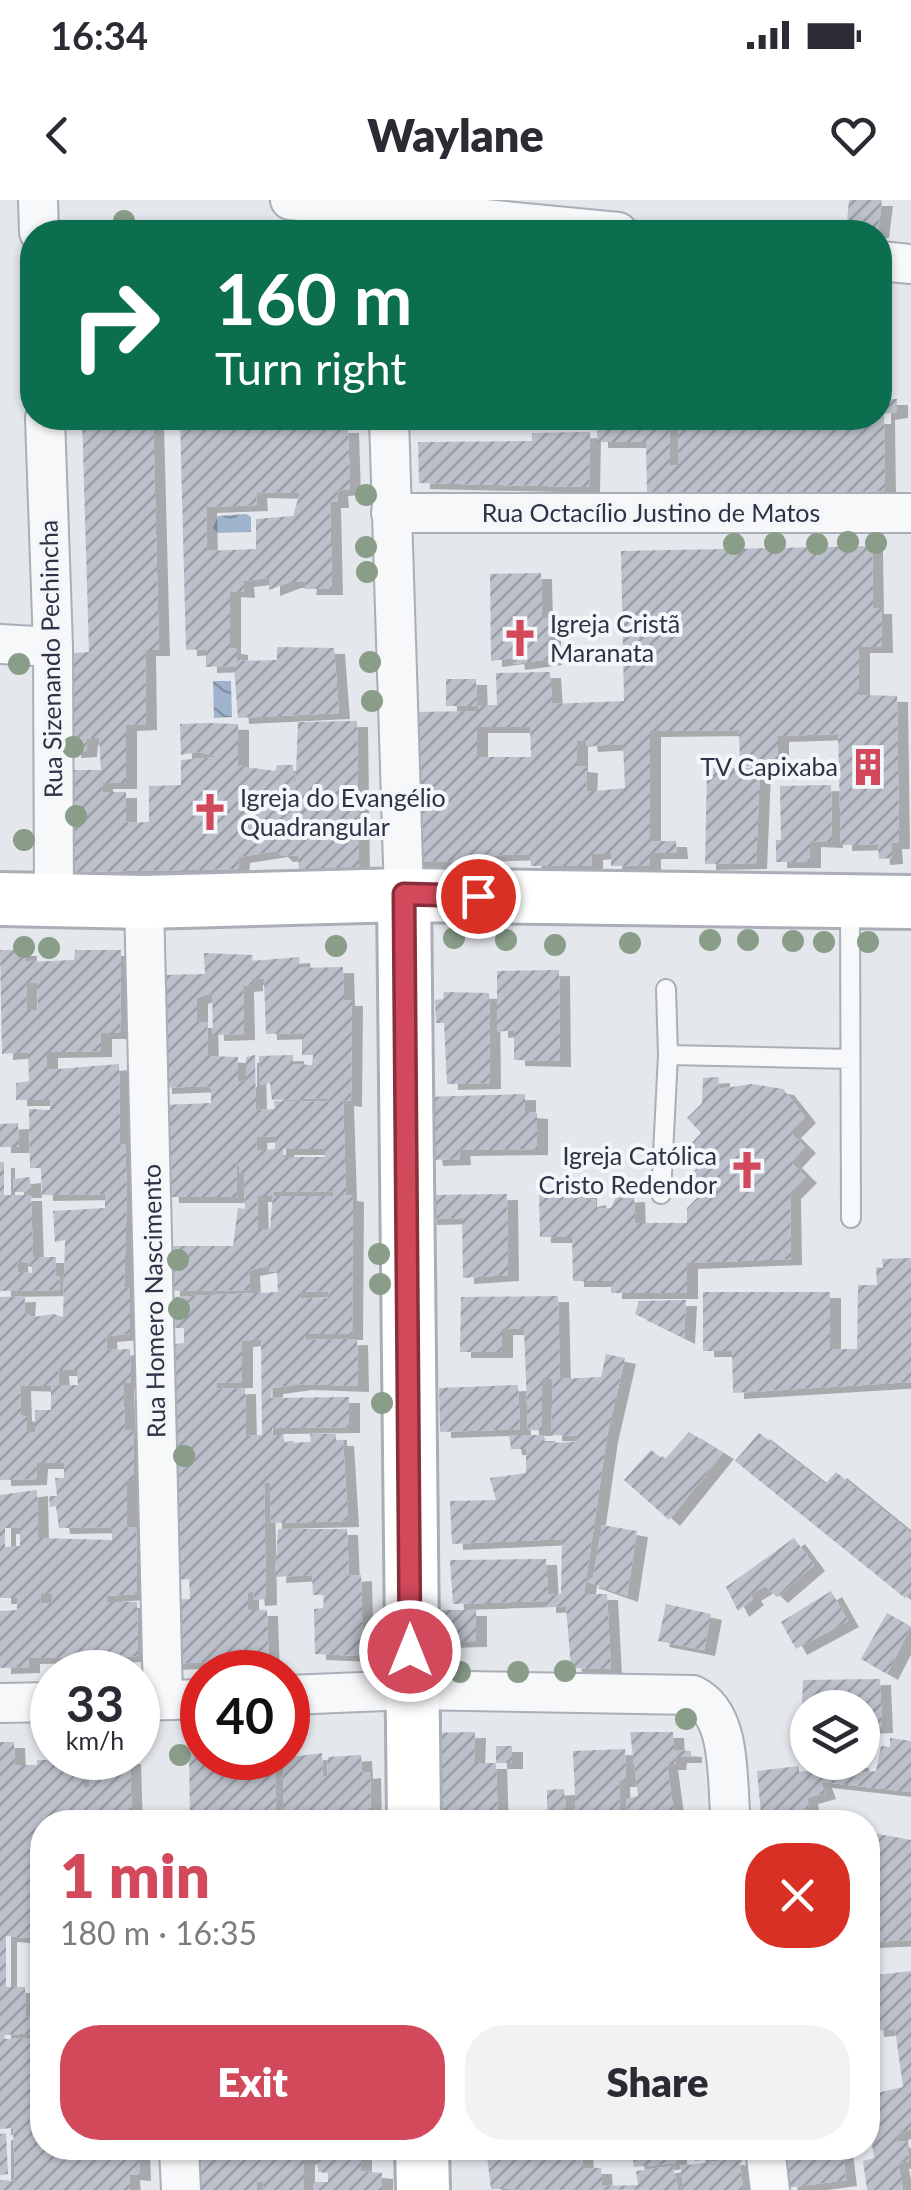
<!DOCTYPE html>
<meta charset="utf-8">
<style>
body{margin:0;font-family:Lato,sans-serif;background:#f2f2f3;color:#2b2b33;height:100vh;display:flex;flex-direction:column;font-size:38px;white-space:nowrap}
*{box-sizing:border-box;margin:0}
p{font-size:32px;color:#7c7c81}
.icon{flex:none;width:55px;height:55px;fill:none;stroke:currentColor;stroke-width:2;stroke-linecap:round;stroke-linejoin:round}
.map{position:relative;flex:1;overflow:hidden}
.drawer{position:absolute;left:30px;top:1610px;width:850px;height:350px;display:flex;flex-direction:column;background:#fff;border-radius:40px;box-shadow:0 2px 8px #0004}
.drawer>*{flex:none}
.guide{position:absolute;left:20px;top:20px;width:872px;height:210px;border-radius:40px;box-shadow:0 2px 8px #0004;background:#0b6e4f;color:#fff;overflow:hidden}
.fabs{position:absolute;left:790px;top:1490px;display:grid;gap:20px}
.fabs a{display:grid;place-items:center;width:90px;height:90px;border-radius:50%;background:#fff;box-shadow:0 2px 8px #0004;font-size:50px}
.speed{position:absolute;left:30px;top:1450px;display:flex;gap:20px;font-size:50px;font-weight:700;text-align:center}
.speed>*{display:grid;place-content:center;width:130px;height:130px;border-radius:50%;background:#fff;box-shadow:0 2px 8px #0004;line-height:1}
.speed small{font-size:25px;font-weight:400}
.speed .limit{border:15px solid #d22;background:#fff;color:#111}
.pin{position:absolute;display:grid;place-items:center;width:85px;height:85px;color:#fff;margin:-42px;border:5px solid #fff;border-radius:50%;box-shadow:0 2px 10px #0007}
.me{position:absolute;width:110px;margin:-55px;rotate:0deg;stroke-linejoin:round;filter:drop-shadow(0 0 8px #0008)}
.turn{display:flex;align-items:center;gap:35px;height:210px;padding:0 30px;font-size:45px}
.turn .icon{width:130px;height:130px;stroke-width:2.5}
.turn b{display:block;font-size:70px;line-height:85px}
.round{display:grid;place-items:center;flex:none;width:105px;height:105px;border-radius:40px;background:#f2f2f3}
.summary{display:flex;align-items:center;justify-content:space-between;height:170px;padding:0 30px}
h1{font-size:60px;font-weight:800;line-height:75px;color:#d1495b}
.button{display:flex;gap:20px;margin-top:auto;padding:20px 30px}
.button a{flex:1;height:115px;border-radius:40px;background:#d1495b;color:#fff;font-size:40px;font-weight:800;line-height:115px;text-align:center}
.button a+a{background:#f2f2f3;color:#2b2b33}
.status{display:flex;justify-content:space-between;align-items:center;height:70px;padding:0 50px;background:#fff;direction:ltr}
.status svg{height:28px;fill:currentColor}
header{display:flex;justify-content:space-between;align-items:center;height:130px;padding:0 30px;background:#fff;font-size:45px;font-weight:800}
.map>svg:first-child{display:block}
.water{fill:url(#water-waves)}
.building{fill:url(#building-hatch);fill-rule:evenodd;filter:url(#shadow)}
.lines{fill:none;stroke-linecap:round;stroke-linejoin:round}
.lane-casing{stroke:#a9aeb7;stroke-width:22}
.street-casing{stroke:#a9aeb7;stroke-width:42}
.secondary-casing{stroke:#a9aeb7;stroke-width:58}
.lane{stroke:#f7f8fa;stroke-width:18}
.street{stroke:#f7f8fa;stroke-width:38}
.secondary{stroke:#fff;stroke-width:52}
.tree{fill:#899d89}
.route-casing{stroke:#882f3b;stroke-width:25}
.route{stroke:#d1495b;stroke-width:18}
.labels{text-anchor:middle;stroke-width:8;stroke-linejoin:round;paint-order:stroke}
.street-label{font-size:25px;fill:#2b3445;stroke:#f4f6f9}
.poi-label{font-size:25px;fill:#2b3445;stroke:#f4f6f9;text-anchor:start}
</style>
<div class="status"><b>16:34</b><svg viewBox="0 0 49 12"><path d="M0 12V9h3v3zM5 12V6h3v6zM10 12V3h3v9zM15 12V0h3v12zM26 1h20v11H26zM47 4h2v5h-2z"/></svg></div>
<header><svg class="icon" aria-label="back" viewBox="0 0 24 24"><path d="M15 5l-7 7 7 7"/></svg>Waylane<svg class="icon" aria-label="heart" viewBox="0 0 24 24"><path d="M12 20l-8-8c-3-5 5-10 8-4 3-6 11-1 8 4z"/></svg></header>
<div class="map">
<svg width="911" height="1990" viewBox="0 0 911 1990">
<defs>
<pattern id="water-waves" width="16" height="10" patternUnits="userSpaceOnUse" patternTransform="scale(2.5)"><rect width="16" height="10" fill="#9fb4cc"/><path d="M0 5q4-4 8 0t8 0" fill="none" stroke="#8293a7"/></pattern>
<pattern id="building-hatch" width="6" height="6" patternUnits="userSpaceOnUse" patternTransform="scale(2.5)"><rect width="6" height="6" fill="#bbc0ca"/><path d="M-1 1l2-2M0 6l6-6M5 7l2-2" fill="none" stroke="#989da6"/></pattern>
<filter id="shadow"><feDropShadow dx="11" dy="6" stdDeviation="0" flood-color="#0004"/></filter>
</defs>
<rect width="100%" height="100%" fill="#e4e7ec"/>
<path class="water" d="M246 314 251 317V332L218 333 213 328 218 316Z
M213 481H231L232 517 214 518Z"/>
<path class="building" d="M849 0H882L878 32H846Z
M880 199H897V212L884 214 885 291 647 296 646 242H597V218H669L670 265H679L678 218H880Z
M82 218H153L159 450H145L146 524 126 525V583H102L103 592H126V623L149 622V586L181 585V560L219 557 199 552 181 555 180 524 209 523 238 524V566L275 571 277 565H293L295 597 298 522 357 521 359 668 299 670 298 655 282 656 277 651 239 657 238 669 71 672 67 570H101L99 537 87 539 86 551 70 552 73 453 89 452Z
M180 218H336V227H348L350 289 337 290 338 302H330L332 389H305L306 382H290L269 390V378L243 381 244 392 230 391V448L237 449V461L277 460V447L334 448 339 513 238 518 234 466 206 467V449L186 450ZM256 292 300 293 293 316 256 319V349L207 351 206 307 257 305Z
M590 232 589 287 419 283 418 242 532 241V233Z
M872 346 873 408H881L882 447H859V495L897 496 899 643H891L892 658 879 659 878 644 841 645 838 534 778 536V567L740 566 739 530 650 531V641H676L677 653H650V665L611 666V653H605L592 654V666H531L530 654 475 656V662L411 661 412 512 478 511V505H497L496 473 550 472 552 504 624 501 621 351ZM477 527H530L531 557H477ZM586 540 587 546 623 544 625 588 586 592 587 567 577 566V541Z
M541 373 542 418H549L551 459 514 464 513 458 491 461 490 374Z
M446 479H476L477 506H446Z
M707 568H760L756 663 705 664Z
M831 585 832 642 810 641V662H776V640H781L780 586Z
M0 750H26V762L74 760 75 750H121L120 833H101V851L47 852V870L119 864 120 945 125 944 127 994 124 1087 130 1089V1134L106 1136 107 1150 130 1149 131 1183H123L125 1230H133L134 1280H127V1328L136 1327 137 1375 136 1394 107 1396V1402H137L138 1456 29 1458V1467L0 1468V1411L17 1410V1398H0V1295L37 1290 38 1338 112 1340V1327L59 1328 56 1306 50 1307 49 1296H57L55 1278H64V1263H37L36 1279 0 1280V1097L25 1096 24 1113 33 1117 53 1114 63 1117 65 1040 55 1042 53 1011 105 1008V994L42 995 41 968H30L29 909 50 910 51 900H16V883L29 881 28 852 2 854ZM26 783H37L38 810H27ZM58 1170H77L78 1185H59ZM20 1185 51 1186V1210H35V1232H27V1217L21 1215ZM5 1328H20V1346L5 1347ZM53 1393 52 1403 40 1404 41 1394Z
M204 753 253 755 252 761 299 757 300 768 343 767 344 800H352L351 901 343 900 346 995 353 996 352 1134H306V1140L357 1139 358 1186 301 1184 272 1188 271 1198 349 1197V1227L272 1228 273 1236 282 1235 283 1243 311 1242 310 1234H336V1240H343L348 1321 271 1323 270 1283 264 1282 266 1399 254 1400 253 1391 248 1393V1410H267L269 1472H210V1462L170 1464 169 1400 190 1399 189 1379 180 1380V1343H169L175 1144 184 1143V1128H173V1097L278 1092 277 1072H269V1066L249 1070 250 1090 169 1091 168 1046H233L238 1008 245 1009 244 974 240 973 236 950 237 997H168L162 905 211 903V890L209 886 161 888 160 828H168L163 820 162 775 205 774ZM252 779H264L266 834 302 833V855H313L312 865 293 864V855L259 856 260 885 270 883 272 900 327 898 330 902 274 901 275 909 256 910 255 855 246 857V881L238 882V857L208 856 207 822H197V798L212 793 213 835 244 834 243 786 252 785ZM275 936V949L257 951 256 937ZM283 949H325V957H284ZM333 991 334 996H274V992ZM257 996H273L270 1029H258ZM329 1091 328 1098 300 1099 301 1092ZM261 1139 262 1235 246 1236 245 1188 217 1189V1183L242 1182V1141Z
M559 770 560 861 514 860V830L497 832V771Z
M444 792 489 793 490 883 447 884 444 823H436L435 800 443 799Z
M719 877 718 889 752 884 783 889 805 917 790 932 805 947 791 962 806 977 790 993 791 1059 687 1063V1093H611V1081H573L572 1037H540L539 993 586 992V1001L595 999 596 1008H611L616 997 634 996 635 1023H687V1008L702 993 687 978 702 963 687 948 701 933 687 918 702 903 703 878Z
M525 894V912L537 913V949L459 950 460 959 432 960 423 897Z
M18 923 19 947H0V924Z
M0 962H4V995H31L33 1057H56L55 1076H59L60 1090 0 1091ZM17 1060 32 1064V1073L18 1072Z
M30 977 31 992H13V979Z
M507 994 508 1075 463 1078 462 1018 426 1019 425 995Z
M911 1058V1182L733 1193 732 1151H703V1092H830V1149H857L858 1085H877L876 1067 883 1068 882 1059Z
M558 1096 560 1179 601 1177 606 1154 625 1158 607 1236 584 1394H607L611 1469 571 1468 566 1406 545 1407V1401L453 1404 450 1360 546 1359 548 1395 561 1394 562 1339 452 1344 450 1301 496 1300 490 1278 526 1273V1249H511L509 1235H544L545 1243 577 1242V1236L551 1235 553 1179H542V1230H528L524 1129H502V1152H460L461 1097Z
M686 1100 684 1138 635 1114 639 1101Z
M518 1185 520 1229 440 1232 439 1188Z
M689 1232 723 1253 669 1320 624 1280 651 1250 664 1260Z
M759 1233 825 1284 836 1272 911 1333V1392L905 1398 735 1261Z
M602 1325 637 1331 627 1396 587 1382 593 1377Z
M278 1329H347L349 1376 361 1375 363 1456 315 1454 314 1409 323 1408 324 1395H313L312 1375 275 1377Z
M794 1338 814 1365 777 1397 765 1386 750 1395 753 1399 738 1411 726 1387Z
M831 1391 848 1421 796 1449 781 1422Z
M666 1404 711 1414 704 1450 658 1441Z
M434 1410H476V1441L436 1442Z
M887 1413 911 1427 887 1474 861 1459Z
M880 1479 882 1527 862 1528V1508H808L807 1545 801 1528 803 1480Z
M475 1532 474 1563H496L498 1622H431L428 1533Z
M630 1532H673L674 1550 691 1551V1557H676L675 1564H667L675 1622H628L626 1599 638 1596Z
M890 1538 911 1541V1592L821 1582 825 1593 807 1598 809 1609 761 1614 757 1571 799 1566V1572L816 1570 813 1562H858L859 1573 876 1571 881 1546 890 1547Z
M0 1542H14L15 1565H37V1560H83L84 1589 90 1587 89 1558H130L132 1622H42V1692H39L42 1739 6 1736V1787H25L26 1817 35 1816 36 1833 4 1835 5 1839 42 1838 44 1951 139 1948 140 1975 129 1974 130 1990H0V1980L15 1981 13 1928 0 1929Z
M496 1546H512V1563H496Z
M625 1549 626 1581H619L620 1617 576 1618 573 1551Z
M189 1552 202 1553V1558H275L276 1622H190Z
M322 1553 323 1577 327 1576 328 1557 361 1555 362 1573 370 1572 371 1614 325 1617 324 1622H283V1558Z
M564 1589 567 1622H547V1590Z
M830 1611 831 1622H769L768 1618Z
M868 1632 911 1640V1740L868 1742Z
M911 1771V1929L897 1934 898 1942 907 1941 909 1961 898 1963 903 1990H867L863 1961 874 1958 872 1944 868 1945V1895L903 1887 895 1829 873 1831 868 1776Z
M6 1933 8 1974 0 1975V1934Z
M199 1948H361V1971L382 1973V1990H313V1982H328V1973L318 1972 317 1957 304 1959V1990H264L263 1982 256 1981 257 1990H195Z
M486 1948H582L583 1968H601L602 1986 638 1985 636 1971 673 1966 678 1990 491 1989Z
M632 1948H675L677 1963 634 1967Z
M694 1948H730L731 1956 695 1961Z
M793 1948H842L846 1980 787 1988 784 1957 794 1955Z
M732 1959 740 1961 743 1990H684L680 1966Z"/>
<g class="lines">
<g class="lane-casing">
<path id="lane" d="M850 707 851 1018
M666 789 668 855
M661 994 668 855 850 859"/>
</g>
<g class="street-casing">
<path id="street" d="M38 0 39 32
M290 0 618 32
M880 61 911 64
M45 218 53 447 54 700
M389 218 404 695
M391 313H911
M0 444 53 447
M144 702 163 1500
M288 1495 410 1490 693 1495C734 1515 726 1582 731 1622
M140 1501 202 1499
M0 1503 52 1502
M179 1948 181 1990
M765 1948 770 1990"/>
</g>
<g class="secondary-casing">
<path id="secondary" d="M404 695 414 1622
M0 699 144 702 404 695 911 702
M422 1948 423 1990"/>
</g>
<use href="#lane" class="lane"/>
<use href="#street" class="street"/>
<use href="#secondary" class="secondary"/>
</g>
<g class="tree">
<circle cx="124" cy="21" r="11"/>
<circle cx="366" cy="295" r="11"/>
<circle cx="848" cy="342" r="11"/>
<circle cx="775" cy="343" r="11"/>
<circle cx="876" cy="343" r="11"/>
<circle cx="734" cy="344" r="11"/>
<circle cx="817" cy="344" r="11"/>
<circle cx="366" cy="347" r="11"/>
<circle cx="367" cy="372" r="11"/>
<circle cx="370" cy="462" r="11"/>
<circle cx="19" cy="464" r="11"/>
<circle cx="372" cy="501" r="11"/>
<circle cx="73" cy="547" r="11"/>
<circle cx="76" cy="616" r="11"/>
<circle cx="24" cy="640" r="11"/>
<circle cx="454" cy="738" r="11"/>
<circle cx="506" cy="740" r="11"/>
<circle cx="710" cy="740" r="11"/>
<circle cx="748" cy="740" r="11"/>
<circle cx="793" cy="741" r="11"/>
<circle cx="824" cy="742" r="11"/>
<circle cx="868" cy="742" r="11"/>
<circle cx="630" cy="743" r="11"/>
<circle cx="555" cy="745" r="11"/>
<circle cx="336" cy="746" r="11"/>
<circle cx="24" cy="747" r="11"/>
<circle cx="49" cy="748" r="11"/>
<circle cx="379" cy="1054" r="11"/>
<circle cx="178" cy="1060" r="11"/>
<circle cx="380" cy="1084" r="11"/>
<circle cx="179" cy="1109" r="11"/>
<circle cx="382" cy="1203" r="11"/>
<circle cx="184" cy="1256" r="11"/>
<circle cx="565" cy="1471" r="11"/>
<circle cx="460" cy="1472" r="11"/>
<circle cx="518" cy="1472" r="11"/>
<circle cx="686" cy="1519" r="11"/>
<circle cx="180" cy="1555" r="11"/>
</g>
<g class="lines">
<g class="route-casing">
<path id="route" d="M410 1451 404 694 478 696"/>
</g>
<use href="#route" class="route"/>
</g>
<defs>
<g id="church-bare" transform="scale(3)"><path d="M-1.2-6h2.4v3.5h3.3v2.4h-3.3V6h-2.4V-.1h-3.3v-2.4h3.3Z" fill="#d1495b" stroke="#f4f6f9" stroke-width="2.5" paint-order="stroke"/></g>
<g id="building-bare" transform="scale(3)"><path d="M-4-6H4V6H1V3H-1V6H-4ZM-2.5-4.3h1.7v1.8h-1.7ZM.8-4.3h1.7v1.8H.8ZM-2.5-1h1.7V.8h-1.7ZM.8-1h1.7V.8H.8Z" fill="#d1495b" stroke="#f4f6f9" stroke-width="2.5" paint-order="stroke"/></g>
</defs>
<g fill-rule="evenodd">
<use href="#church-bare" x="520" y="438"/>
<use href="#building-bare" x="868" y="567"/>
<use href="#church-bare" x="210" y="612"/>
<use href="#church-bare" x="747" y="970"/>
</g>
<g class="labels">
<g class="street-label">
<text x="651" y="322">Rua Octacílio Justino de Matos</text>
<text transform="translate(51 459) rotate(-91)" y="9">Rua Sizenando Pechincha</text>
<text transform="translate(154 1101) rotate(-91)" y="9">Rua Homero Nascimento</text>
</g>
<g class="poi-label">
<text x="550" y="433">Igreja Cristã<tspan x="550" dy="29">Maranata</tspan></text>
<text x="838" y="576" text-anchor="end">TV Capixaba</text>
<text x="240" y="607">Igreja do Evangélio<tspan x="240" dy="29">Quadrangular</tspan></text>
<text x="717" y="965" text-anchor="end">Igreja Católica<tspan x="717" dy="29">Cristo Redendor</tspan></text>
</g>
</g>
</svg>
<div class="fabs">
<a><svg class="icon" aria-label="layers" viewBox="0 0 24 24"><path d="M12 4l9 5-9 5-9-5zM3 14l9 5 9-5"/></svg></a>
</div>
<div class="speed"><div>33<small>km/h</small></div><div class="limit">40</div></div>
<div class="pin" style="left:478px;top:696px;background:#d93025"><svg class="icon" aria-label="arrive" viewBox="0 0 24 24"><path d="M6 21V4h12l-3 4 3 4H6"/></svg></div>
<svg class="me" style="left:410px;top:1451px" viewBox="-20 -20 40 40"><circle r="17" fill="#d1495b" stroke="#fff" stroke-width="3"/><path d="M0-11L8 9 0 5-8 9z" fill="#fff"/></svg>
<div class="guide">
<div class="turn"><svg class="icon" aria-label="right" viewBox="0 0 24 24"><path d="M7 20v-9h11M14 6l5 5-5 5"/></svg><div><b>160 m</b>Turn right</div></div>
</div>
<section class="drawer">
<div class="summary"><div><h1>1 min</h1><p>180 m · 16:35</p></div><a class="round" style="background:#d93025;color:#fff"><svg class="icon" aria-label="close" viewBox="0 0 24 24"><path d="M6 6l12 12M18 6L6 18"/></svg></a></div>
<div class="button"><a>Exit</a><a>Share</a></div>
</section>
</div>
